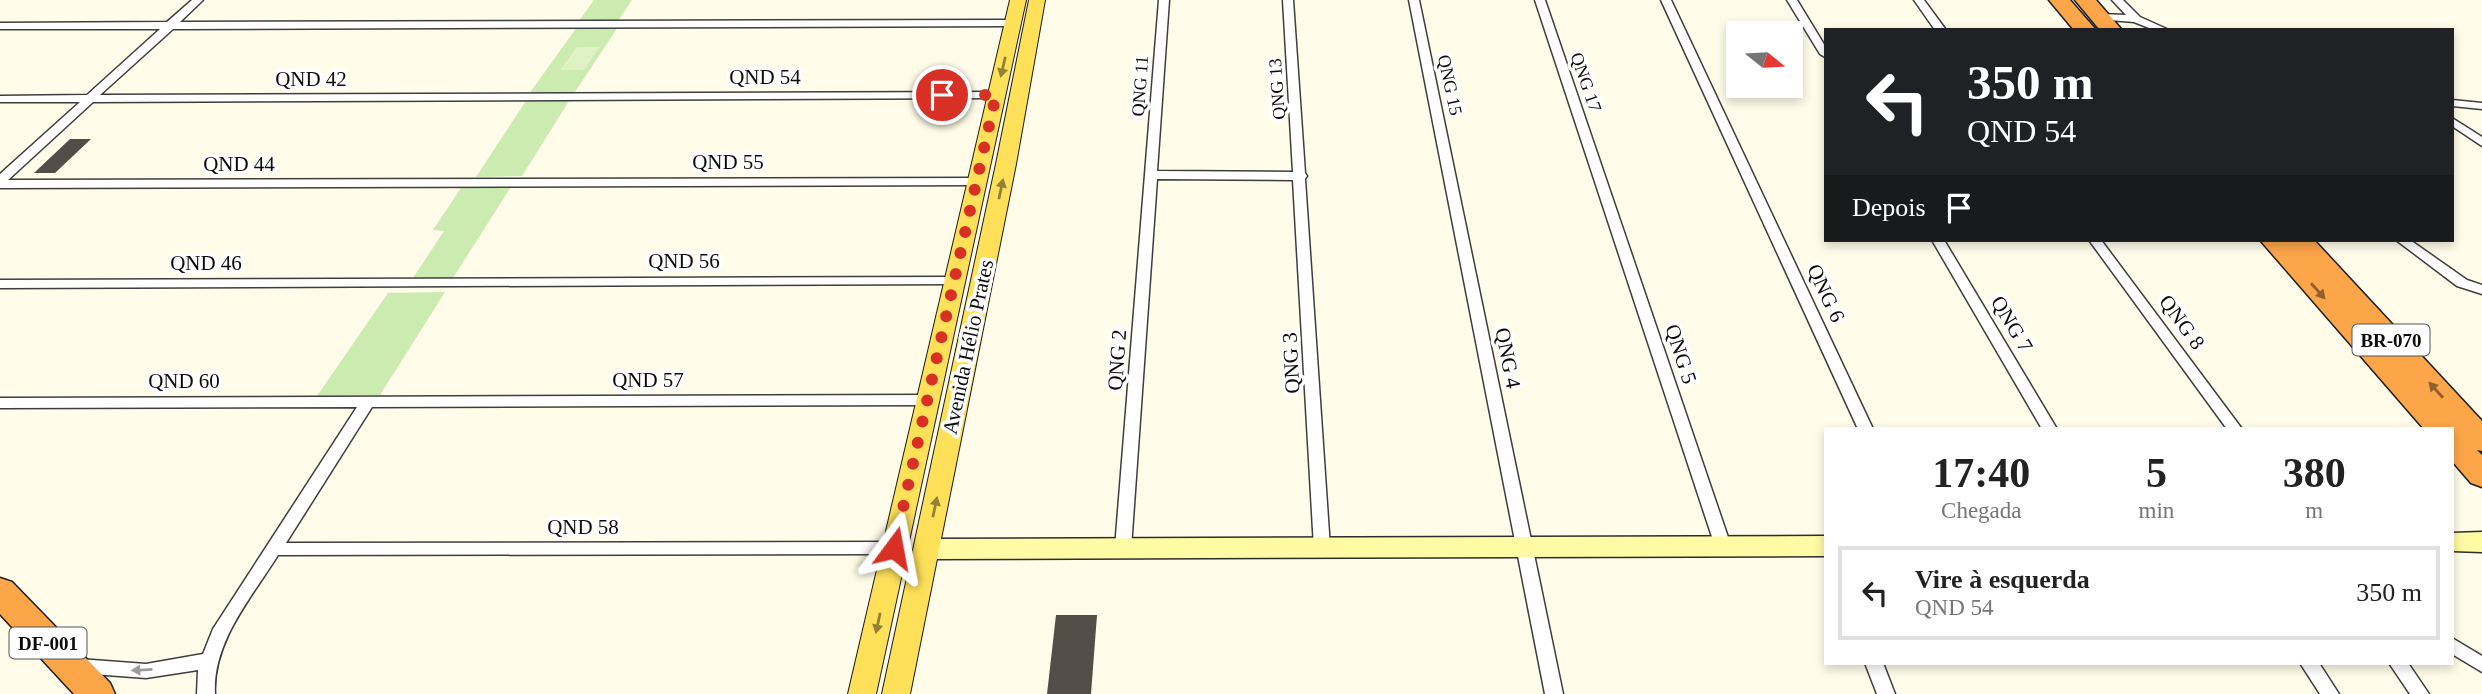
<!DOCTYPE html>
<html lang="pt">
<meta charset="utf-8">
<style>
body{margin:0;font-family:Georgia,serif;background:#f6f6f6;color:#222;height:100vh;display:flex;flex-direction:column;font-size:26px;white-space:nowrap}
*{box-sizing:border-box;margin:0}
p{font-size:23px;color:#767676}
.icon{flex:none;width:38px;height:38px;fill:none;stroke:currentColor;stroke-width:2;stroke-linecap:round;stroke-linejoin:round}
.map{position:relative;flex:1;overflow:hidden}
.sheet{position:absolute;left:1824px;top:427px;width:630px;height:238px;display:flex;flex-direction:column;background:#fff;border-radius:0px;box-shadow:0 4px 10px #0003}
.sheet>*{flex:none}
.hud{position:absolute;left:1824px;top:28px;width:630px;height:214px;border-radius:0px;box-shadow:0 4px 10px #0003;background:#202124;color:#fff;overflow:hidden}
.needle{width:46px;rotate:108deg}
.fabs{position:absolute;left:1726px;top:21px;display:grid;gap:14px}
.fabs a{display:grid;place-items:center;width:77px;height:77px;border-radius:0px;background:#fff;box-shadow:0 4px 10px #0003;font-size:35px}
.pin{position:absolute;display:grid;place-items:center;width:60px;height:60px;color:#fff;margin:-30px;border:4px solid #fff;border-radius:50%;box-shadow:0 2px 7px #0007}
.me{position:absolute;width:77px;margin:-38px;rotate:13deg;stroke-linejoin:round;filter:drop-shadow(0 0 5px #0008)}
.turn{display:flex;align-items:center;gap:24px;height:147px;padding:0 28px;font-size:32px}
.turn .icon{width:91px;height:91px;stroke-width:2.5}
.turn b{display:block;font-size:49px;line-height:60px}
.then{display:flex;align-items:center;height:66px;padding:0 28px;background:#0003;gap:14px;font-size:26px}
.eta{display:flex;justify-content:space-evenly;align-items:center;height:119px;text-align:center}
.eta b{font-size:42px;font-weight:600;line-height:49px}
ul{padding:0;list-style:none}
li{display:flex;align-items:center;gap:21px;height:94px;margin:0 14px 10px;padding:0 14px;border:4px solid #e0e0e0;border-radius:0px}
li div{flex:1}
li b{display:block;font-size:26px}
li em{font-style:normal}
.map>svg:first-child{display:block}
.green{fill:#ccebb1}
.pitch{fill:#dff2c3}
.building{fill:#544d47}
.lines{fill:none;stroke-linecap:round;stroke-linejoin:round}
.street-casing{stroke:#3e3e3e;stroke-width:3}
.secondary-casing{stroke:#2d2d2d;stroke-width:3}
.primary-casing{stroke:#1c1c1c;stroke-width:2}
.highway-casing{stroke:#1c1c1c;stroke-width:3}
.street{fill:#fff;fill-rule:evenodd}
.secondary{fill:#fffaa4;fill-rule:evenodd}
.primary{fill:#ffe059;fill-rule:evenodd}
.highway{fill:#fda549;fill-rule:evenodd}
.oneway{fill:#918036}
.oneway2{fill:#90602d}
.oneway3{fill:#9d9d9d}
.route{stroke:#d93025;stroke-width:12;stroke-dasharray:0 21.6}
.labels{text-anchor:middle;stroke-width:7;stroke-linejoin:round;paint-order:stroke}
.far-street-label{font-size:18px;fill:#0b0b0b;stroke:#fff}
.shield{fill:#fff;stroke:#545454;stroke-width:2}
.shield-label{font-size:19px;font-weight:bold;fill:#0b0b0b}
.street-label{font-size:21px;fill:#0b0b0b;stroke:#fff}
</style>
<div class="map">
<svg width="2482" height="694" viewBox="0 0 2482 694">
<rect width="100%" height="100%" fill="#fffce9"/>
<path class="green" d="M594 0H632L618 21H579Z
M577 27H618L573 95 529 94Z
M526 101H569L522 176 476 177Z
M463 185H512L453 278H413L444 231 433 230Z
M445 292 380 395 317 396 388 293Z"/>
<path class="pitch" d="M577 47H600L584 70H560Z"/>
<path class="building" d="M70 139H91L55 173H34Z
M1056 615H1097L1091 694H1047Z"/>
<g class="lines">
<g class="street-casing">
<path id="street" d="M192 0H203L180 22 1013 20 1018 23 1013 26 173 29 100 95 997 92 1003 95 997 98 93 102 8 180 982 178 984 181 982 184 978 185 0 188V174L80 102H0V96L87 95 160 29H0V23L167 22Z
M1159 0H1169L1157 171 1293 172 1283 0H1293L1305 173 1307 176 1305 179 1330 548 1328 553 1322 554 1316 553 1314 548 1293 180 1157 179 1131 548 1129 553 1123 554 1117 553 1115 548Z
M1409 0H1419L1563 694H1545Z
M1535 0H1545L1731 546 1729 551 1723 552 1717 551 1715 546Z
M1661 0H1671L1873 429H1858Z
M1787 0H1797L1825 46V57L1820 54Z
M1914 0H1924L1946 30H1935Z
M2112 0H2123L2140 17 2169 30H2154L2134 22 2096 19 2095 17 2100 14 2126 15Z
M2452 100 2482 103V109L2452 106Z
M2452 118 2482 137V146L2452 126Z
M1932 240H1944L2057 429H2042Z
M2089 240H2101L2242 429H2227Z
M2396 240H2410L2467 280 2482 285V294L2457 286Z
M954 277 961 281 959 284 0 288V280Z
M928 395 935 400 928 405 372 407 286 543 894 542 900 543 902 548 900 553 894 554 278 555C252 597 212 642 215 694H197L198 670 146 678 79 673 73 671 70 666 73 661 79 659 146 664 203 654 213 629 357 407 0 408V398Z
M2452 638 2482 656V672L2452 654Z
M1865 663H1883L1895 694H1877Z
M2300 663H2319L2339 694H2320Z
M2389 663H2408L2429 694H2410Z"/>
</g>
<g class="secondary-casing">
<path id="secondary" d="M2482 532V552L2452 551V533Z
M1825 536V556L926 559 917 556 914 549 917 542 926 539Z"/>
</g>
<g class="primary-casing">
<path id="primary" d="M1010 0H1026L876 694H848Z
M1029 0H1045L1016 164 910 694H882L996 164Z"/>
</g>
<g class="highway-casing">
<path id="highway" d="M2049 0H2070L2096 30H2074Z
M2075 0H2096L2122 30H2100Z
M2260 240H2314L2482 421V451L2477 450 2482 455V487L2471 483 2452 461V429H2424Z
M0 578 12 582 110 683 115 694H74L0 614Z"/>
</g>
<use href="#street" class="street"/>
<use href="#secondary" class="secondary"/>
<use href="#primary" class="primary"/>
<use href="#highway" class="highway"/>
</g>
<defs><path id="oneway-solid" d="M-6-.8H1V-3.2L6.5 0L1 3.2V.8H-6Z" transform="scale(1.75)"/></defs>
<g class="oneway">
<use href="#oneway-solid" transform="translate(1003 67) rotate(103)"/>
<use href="#oneway-solid" transform="translate(1001 189) rotate(-78)"/>
<use href="#oneway-solid" transform="translate(935 507) rotate(-78)"/>
<use href="#oneway-solid" transform="translate(878 623) rotate(102)"/>
</g>
<g class="oneway2">
<use href="#oneway-solid" transform="translate(2318 291) rotate(48)"/>
<use href="#oneway-solid" transform="translate(2436 390) rotate(-132)"/>
</g>
<use class="oneway3" href="#oneway-solid" transform="translate(142 670) rotate(177)"/>
<g class="lines">
<path class="route" d="M894 548 996 95H942"/>
</g>
<g class="labels">
<g class="far-street-label">
<text transform="translate(1586 82) rotate(71)" y="6">QNG 17</text>
<text transform="translate(1450 85) rotate(78)" y="6">QNG 15</text>
<text transform="translate(1140 86) rotate(-86)" y="6">QNG 11</text>
<text transform="translate(1277 89) rotate(-94)" y="6">QNG 13</text>
</g>
<g class="shield">
<rect x="2352.5" y="324.5" width="77" height="31" rx="5"/>
<rect x="9.5" y="627.5" width="77" height="31" rx="5"/>
</g>
<g class="shield-label">
<text x="2391" y="347">BR-070</text>
<text x="48" y="650">DF-001</text>
</g>
<g class="street-label">
<text x="765" y="84">QND 54</text>
<text x="311" y="86">QND 42</text>
<text x="728" y="169">QND 55</text>
<text x="239" y="171">QND 44</text>
<text x="684" y="268">QND 56</text>
<text x="206" y="270">QND 46</text>
<text transform="translate(1826 293) rotate(65)" y="7">QNG 6</text>
<text transform="translate(2182 322) rotate(54)" y="7">QNG 8</text>
<text transform="translate(2012 324) rotate(59)" y="7">QNG 7</text>
<text transform="translate(968 347) rotate(-78)" y="7">Avenida Hélio Prates</text>
<text transform="translate(1681 354) rotate(72)" y="7">QNG 5</text>
<text transform="translate(1508 358) rotate(79)" y="7">QNG 4</text>
<text transform="translate(1117 360) rotate(-86)" y="7">QNG 2</text>
<text transform="translate(1291 363) rotate(-93)" y="7">QNG 3</text>
<text x="648" y="387">QND 57</text>
<text x="184" y="388">QND 60</text>
<text x="583" y="534">QND 58</text>
</g>
</g>
</svg>
<div class="fabs">
<a><svg class="needle" viewBox="-14 -14 28 28"><path d="M0-13l5 13h-10z" fill="#e53935"/><path d="M0 13l5-13h-10z" fill="#767676"/></svg></a>
</div>
<div class="pin" style="left:942px;top:95px;background:#d93025"><svg class="icon" aria-label="arrive" viewBox="0 0 24 24"><path d="M6 21V4h12l-3 4 3 4H6"/></svg></div>
<svg class="me" style="left:894px;top:548px" viewBox="-20 -20 40 40"><path d="M0-17L14 15 0 8-14 15z" fill="#d93025" stroke="#fff" stroke-width="4"/></svg>
<div class="hud">
<div class="turn"><svg class="icon" aria-label="left" viewBox="0 0 24 24"><path d="M17 20v-9H6M10 6l-5 5 5 5"/></svg><div><b>350 m</b>QND 54</div></div>
<div class="then">Depois<svg class="icon" aria-label="arrive" viewBox="0 0 24 24"><path d="M6 21V4h12l-3 4 3 4H6"/></svg></div>
</div>
<section class="sheet">
<div class="eta">
<div><b>17:40</b><p>Chegada</p></div>
<div><b>5</b><p>min</p></div>
<div><b>380</b><p>m</p></div>
</div>
<ul>
<li><svg class="icon" aria-label="left" viewBox="0 0 24 24"><path d="M17 20v-9H6M10 6l-5 5 5 5"/></svg><div><b>Vire à esquerda</b><p>QND 54</p></div><em>350 m</em></li>
</ul>
</section>
</div>
